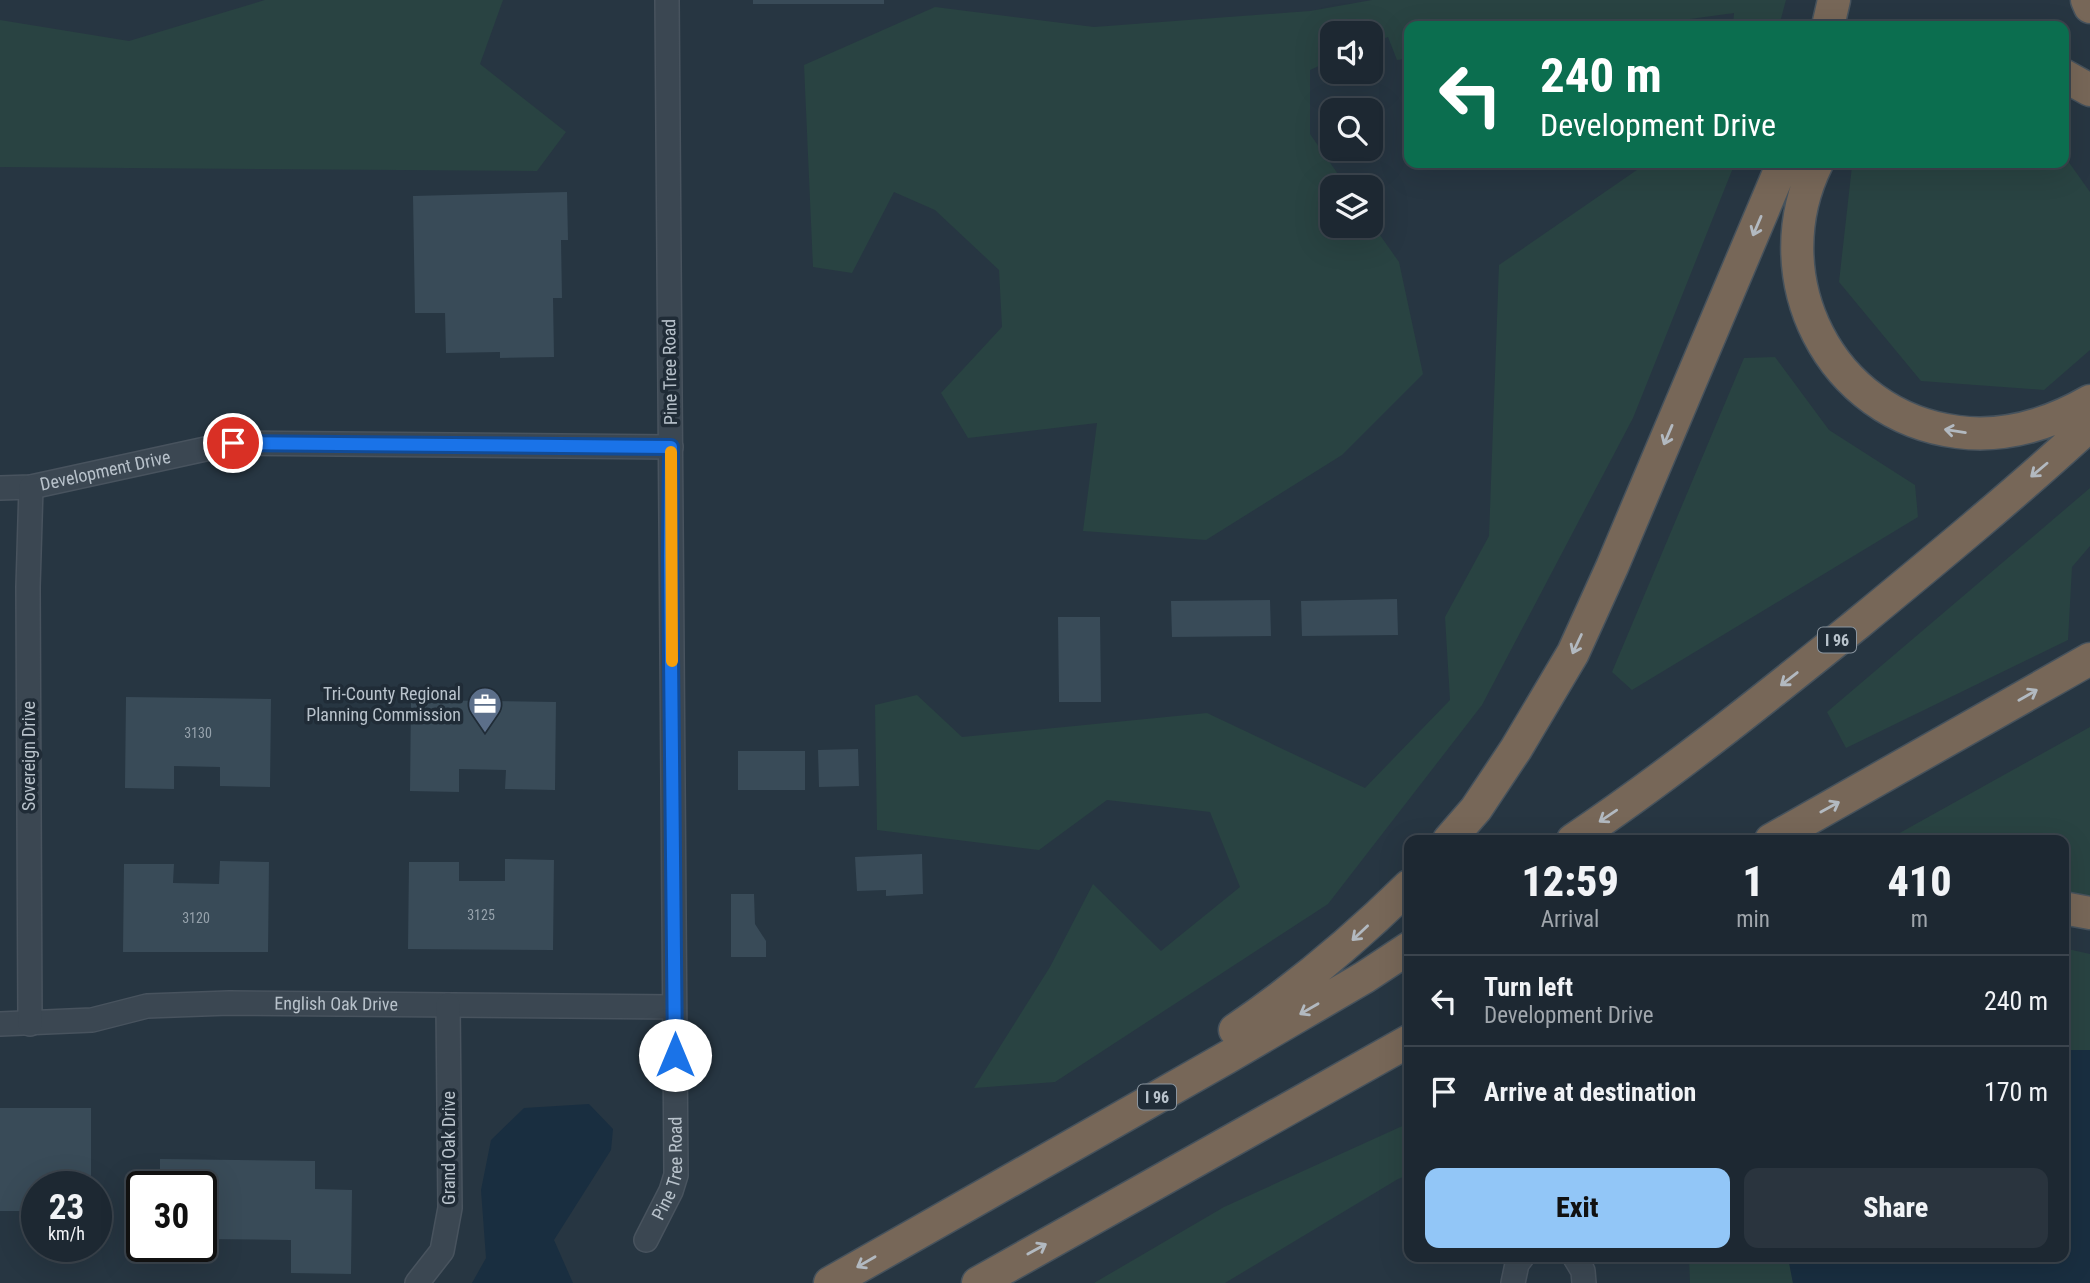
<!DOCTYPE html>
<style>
body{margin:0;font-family:"Roboto Condensed",sans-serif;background:#2a343e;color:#f1f3f6;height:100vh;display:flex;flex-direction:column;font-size:26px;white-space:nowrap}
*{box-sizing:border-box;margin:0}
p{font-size:23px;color:#a0a6ac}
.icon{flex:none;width:38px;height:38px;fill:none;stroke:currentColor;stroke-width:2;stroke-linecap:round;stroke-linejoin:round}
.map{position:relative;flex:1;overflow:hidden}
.drawer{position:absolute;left:1404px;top:835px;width:665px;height:427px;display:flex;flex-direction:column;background:#1d2832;border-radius:14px;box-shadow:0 7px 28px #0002,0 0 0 2px #3b444d}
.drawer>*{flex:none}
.banner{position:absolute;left:1404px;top:21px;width:665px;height:147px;border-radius:14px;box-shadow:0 7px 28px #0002,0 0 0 2px #3b444d;background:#0b6e4f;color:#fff;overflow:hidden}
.controls{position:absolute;left:1320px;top:21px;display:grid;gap:14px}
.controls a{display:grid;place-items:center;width:63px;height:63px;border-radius:14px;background:#1d2832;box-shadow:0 7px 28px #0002,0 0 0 2px #3b444d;font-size:35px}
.speed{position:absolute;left:21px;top:1171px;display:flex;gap:14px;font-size:35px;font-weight:700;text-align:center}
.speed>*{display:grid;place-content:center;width:91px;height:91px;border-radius:50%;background:#1d2832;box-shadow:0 7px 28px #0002,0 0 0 2px #3b444d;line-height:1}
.speed small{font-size:18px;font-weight:400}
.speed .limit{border:4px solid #111;border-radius:10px;background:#fff;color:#111}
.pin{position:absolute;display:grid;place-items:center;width:60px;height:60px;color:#fff;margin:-30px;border:4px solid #fff;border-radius:50%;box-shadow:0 2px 7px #0007}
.me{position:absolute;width:77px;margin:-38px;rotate:0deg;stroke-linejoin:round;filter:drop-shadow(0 0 5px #0008)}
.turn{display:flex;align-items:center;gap:24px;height:147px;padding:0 21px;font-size:32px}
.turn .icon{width:91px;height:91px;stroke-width:2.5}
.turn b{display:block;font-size:49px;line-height:60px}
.eta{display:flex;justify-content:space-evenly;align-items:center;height:119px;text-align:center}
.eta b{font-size:42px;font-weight:800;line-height:49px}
.primary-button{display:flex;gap:14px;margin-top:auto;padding:14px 21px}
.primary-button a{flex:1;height:80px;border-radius:14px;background:#92c6f7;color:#111;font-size:28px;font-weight:800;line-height:80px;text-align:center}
.primary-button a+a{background:#2a343e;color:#f1f3f6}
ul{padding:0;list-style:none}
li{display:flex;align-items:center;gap:21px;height:91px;padding:0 21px;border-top:2px solid #3b444d}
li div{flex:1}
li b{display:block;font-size:26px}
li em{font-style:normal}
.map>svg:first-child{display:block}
.green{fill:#294342}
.water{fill:#192e40}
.building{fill:#394b58}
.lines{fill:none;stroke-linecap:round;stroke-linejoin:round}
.minor-casing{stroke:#48535e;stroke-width:26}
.highway-casing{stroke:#46525c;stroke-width:35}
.minor{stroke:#3b4752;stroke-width:23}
.highway{stroke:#776758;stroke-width:32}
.oneway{stroke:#b2b9c0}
.route-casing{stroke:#114b97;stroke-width:18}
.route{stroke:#1a73e8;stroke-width:12}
.slow{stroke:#f59e0b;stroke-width:12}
.labels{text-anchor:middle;stroke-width:7;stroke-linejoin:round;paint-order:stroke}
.number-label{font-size:14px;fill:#96a2ac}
.shield{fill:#202c37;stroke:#8a959f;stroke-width:2}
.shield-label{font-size:16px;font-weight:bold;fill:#b8c2cb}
.street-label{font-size:18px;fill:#b8c2cb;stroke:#202c37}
.poi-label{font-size:18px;fill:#b8c2cb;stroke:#202c37;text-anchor:end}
</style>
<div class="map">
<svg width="2090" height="1283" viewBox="0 0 2090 1283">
<rect width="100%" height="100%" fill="#273642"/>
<path class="green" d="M265 0H503L480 64 566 132 537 171 0 167V20L129 41Z
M1372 0H1786L1779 26H1733L1734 13 1639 26H1409V58L1397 60 1388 37 1370 44V33H1332V60L1310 70V134L1347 187H1332V226H1370V221L1399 262 1423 374 1342 455 1206 540 1083 531 1097 423 968 438 941 393 1002 327 999 270 935 210 894 192 852 273 813 267 804 65 935 7 1094 27 1310 11Z
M2063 154 2090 192V350L2044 390 1921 381 1839 282 1852 166 1883 163H2063Z
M1647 163H1735L1633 418 1482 705 1328 904 1055 1082 974 1088 1050 967 1093 884 1161 951 1240 887 1210 812 1107 800 1039 850 877 830 875 705 917 695 962 737 1207 713 1365 788 1450 700 1445 617 1489 536 1499 265Z
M1775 357 1829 430 1915 485 1918 517 1632 690 1612 672 1744 358Z
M2090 488V546L2072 567 2068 640 1846 748 1827 712Z
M2090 727V898L2063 896V840H1887Z
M2063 948 2090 954V1050H2063Z
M1409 1123V1175L1398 1179 1225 1283H1094L1224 1207Z
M1689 1257H1788L1793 1283H1690Z"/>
<path class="water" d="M2063 1050H2090V1283H1793L1788 1257 2063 1256Z
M589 1104 613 1129 611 1150 554 1240 573 1283H472L486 1258 481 1190 491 1140 524 1108Z"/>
<path class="building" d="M753 0H884V4H753Z
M567 192 568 240H561L562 298H553L554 357 500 358V352L446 353 445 313H415L413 196Z
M1397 599 1398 635 1302 636 1301 601Z
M1270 600 1271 636 1172 637 1171 601Z
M1058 617H1100L1101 702H1059Z
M126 697 271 699 270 787 220 786V767L174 766V789L125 788Z
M411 700 556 702 555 790 505 789 506 770 459 769V792L410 791Z
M858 749 859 786 819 787 818 750Z
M738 751H805V790H738Z
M922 854 923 894 886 896V890L857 891 855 857Z
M505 859 554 860 553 950 408 949 409 862H459V881H505Z
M220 861 269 862 268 952H123L124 864H174L173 883 219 884Z
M731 894H754L755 924 766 941V957H731Z
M0 1108H91V1186H37V1211H0Z
M160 1159 315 1161V1189L352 1190 351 1274 291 1273V1240L201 1239V1186H160Z"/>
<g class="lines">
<g class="minor-casing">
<g id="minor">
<path id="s1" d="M0 488 31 487 233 443 671 447"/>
<path id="s2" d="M0 1024 92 1020 147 1006 229 1003 674 1007"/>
<path d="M30 1024 28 587 31 487"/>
<path id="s3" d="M646 1240 671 1191 676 1175 667 0"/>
<path d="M1574 1256 1583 1271 1584 1283"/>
<path d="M417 1283 442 1251 450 1208 448 1005"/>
<path d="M1513 1283 1517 1264 1523 1256"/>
</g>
</g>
<g class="highway-casing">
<path id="highway" d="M2087 0 2090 7
M1828 26 1834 0
M2063 75 2090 90
M1817 163C1761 277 1829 416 1958 432 2005 438 2050 424 2090 401
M1449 840 1476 809 1516 749 1573 653 1612 567 1783 163
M1573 840C1671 774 1764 699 1856 625 1935 560 2015 494 2090 425
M1771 840 2090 659
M2063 908 2090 913
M1235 1030C1298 987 1355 939 1409 886
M830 1283 1226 1058 1365 977 1409 948
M978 1283 1409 1041"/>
</g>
<use href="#minor" class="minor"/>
<use href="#highway" class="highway"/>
</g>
<defs><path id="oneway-shaft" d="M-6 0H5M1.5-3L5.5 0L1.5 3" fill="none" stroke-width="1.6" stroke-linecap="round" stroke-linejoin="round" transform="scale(1.75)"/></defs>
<g class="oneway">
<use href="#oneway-shaft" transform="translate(1757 226) rotate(113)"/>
<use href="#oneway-shaft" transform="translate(1955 431) rotate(-171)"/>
<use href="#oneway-shaft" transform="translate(1668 435) rotate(113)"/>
<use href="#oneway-shaft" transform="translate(2039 470) rotate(140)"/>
<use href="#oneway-shaft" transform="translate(1577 644) rotate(115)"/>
<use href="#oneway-shaft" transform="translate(1789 679) rotate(142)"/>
<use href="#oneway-shaft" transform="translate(2028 695) rotate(-30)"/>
<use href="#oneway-shaft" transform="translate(1830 807) rotate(-29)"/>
<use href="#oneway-shaft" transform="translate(1608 816) rotate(146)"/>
<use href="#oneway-shaft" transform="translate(1360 933) rotate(137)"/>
<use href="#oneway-shaft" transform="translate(1309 1009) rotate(150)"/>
<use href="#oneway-shaft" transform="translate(1037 1249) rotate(-29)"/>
<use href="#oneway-shaft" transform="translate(866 1262) rotate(150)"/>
</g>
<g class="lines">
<g class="route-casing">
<path id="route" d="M233 443 671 447 670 557 675 1055"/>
</g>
<use href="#route" class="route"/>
<path class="slow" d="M671 452 672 661"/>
</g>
<defs>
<g id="office-pin" transform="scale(1.75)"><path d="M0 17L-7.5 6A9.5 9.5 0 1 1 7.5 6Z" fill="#5c6f8a" stroke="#202c37"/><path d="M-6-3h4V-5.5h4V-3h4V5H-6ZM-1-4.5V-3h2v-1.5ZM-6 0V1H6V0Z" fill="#fff"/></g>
</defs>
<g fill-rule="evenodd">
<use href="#office-pin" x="485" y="704"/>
</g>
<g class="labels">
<g class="number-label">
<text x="198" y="738">3130</text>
<text x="481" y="920">3125</text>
<text x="196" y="923">3120</text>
</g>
<g class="shield">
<rect x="1818" y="627.5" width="38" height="25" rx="5"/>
<rect x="1138" y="1084.5" width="38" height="25" rx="5"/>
</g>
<g class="shield-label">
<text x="1837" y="646">I 96</text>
<text x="1157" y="1103">I 96</text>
</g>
<g class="street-label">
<text transform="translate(670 372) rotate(-91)" y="6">Pine Tree Road</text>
<text dy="6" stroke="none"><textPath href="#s1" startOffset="107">Development Drive</textPath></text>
<text transform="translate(29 756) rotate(-90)" y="6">Sovereign Drive</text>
<text dy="6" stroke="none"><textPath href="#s2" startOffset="338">English Oak Drive</textPath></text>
<text transform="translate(449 1148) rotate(-90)" y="6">Grand Oak Drive</text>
<text dy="6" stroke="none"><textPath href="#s3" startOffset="77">Pine Tree Road</textPath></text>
</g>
<g class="poi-label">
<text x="461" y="700">Tri-County Regional<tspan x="461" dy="21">Planning Commission</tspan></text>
</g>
</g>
</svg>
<div class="controls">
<a><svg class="icon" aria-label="sound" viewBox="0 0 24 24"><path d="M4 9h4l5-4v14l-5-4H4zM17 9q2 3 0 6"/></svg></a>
<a><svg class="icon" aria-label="search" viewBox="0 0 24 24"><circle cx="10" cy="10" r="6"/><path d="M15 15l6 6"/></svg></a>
<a><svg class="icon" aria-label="layers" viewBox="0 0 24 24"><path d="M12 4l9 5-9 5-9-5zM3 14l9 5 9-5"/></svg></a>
</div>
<div class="speed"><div>23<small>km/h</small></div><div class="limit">30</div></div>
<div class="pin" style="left:233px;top:443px;background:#d93025"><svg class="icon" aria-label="arrive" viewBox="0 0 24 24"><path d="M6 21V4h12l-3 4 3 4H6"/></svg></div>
<svg class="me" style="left:675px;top:1055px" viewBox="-20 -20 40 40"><circle r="19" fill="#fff"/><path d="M0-13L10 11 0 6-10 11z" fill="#1a73e8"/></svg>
<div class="banner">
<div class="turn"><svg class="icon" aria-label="left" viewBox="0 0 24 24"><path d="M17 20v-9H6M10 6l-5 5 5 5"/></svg><div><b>240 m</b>Development Drive</div></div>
</div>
<section class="drawer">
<div class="eta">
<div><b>12:59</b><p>Arrival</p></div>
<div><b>1</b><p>min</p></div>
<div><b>410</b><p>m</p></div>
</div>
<ul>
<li><svg class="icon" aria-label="left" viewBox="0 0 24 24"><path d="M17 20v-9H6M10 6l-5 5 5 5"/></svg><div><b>Turn left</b><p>Development Drive</p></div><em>240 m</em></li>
<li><svg class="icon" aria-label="arrive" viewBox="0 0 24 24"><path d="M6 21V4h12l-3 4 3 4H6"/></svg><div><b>Arrive at destination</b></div><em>170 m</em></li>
</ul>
<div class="primary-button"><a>Exit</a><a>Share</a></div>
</section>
</div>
